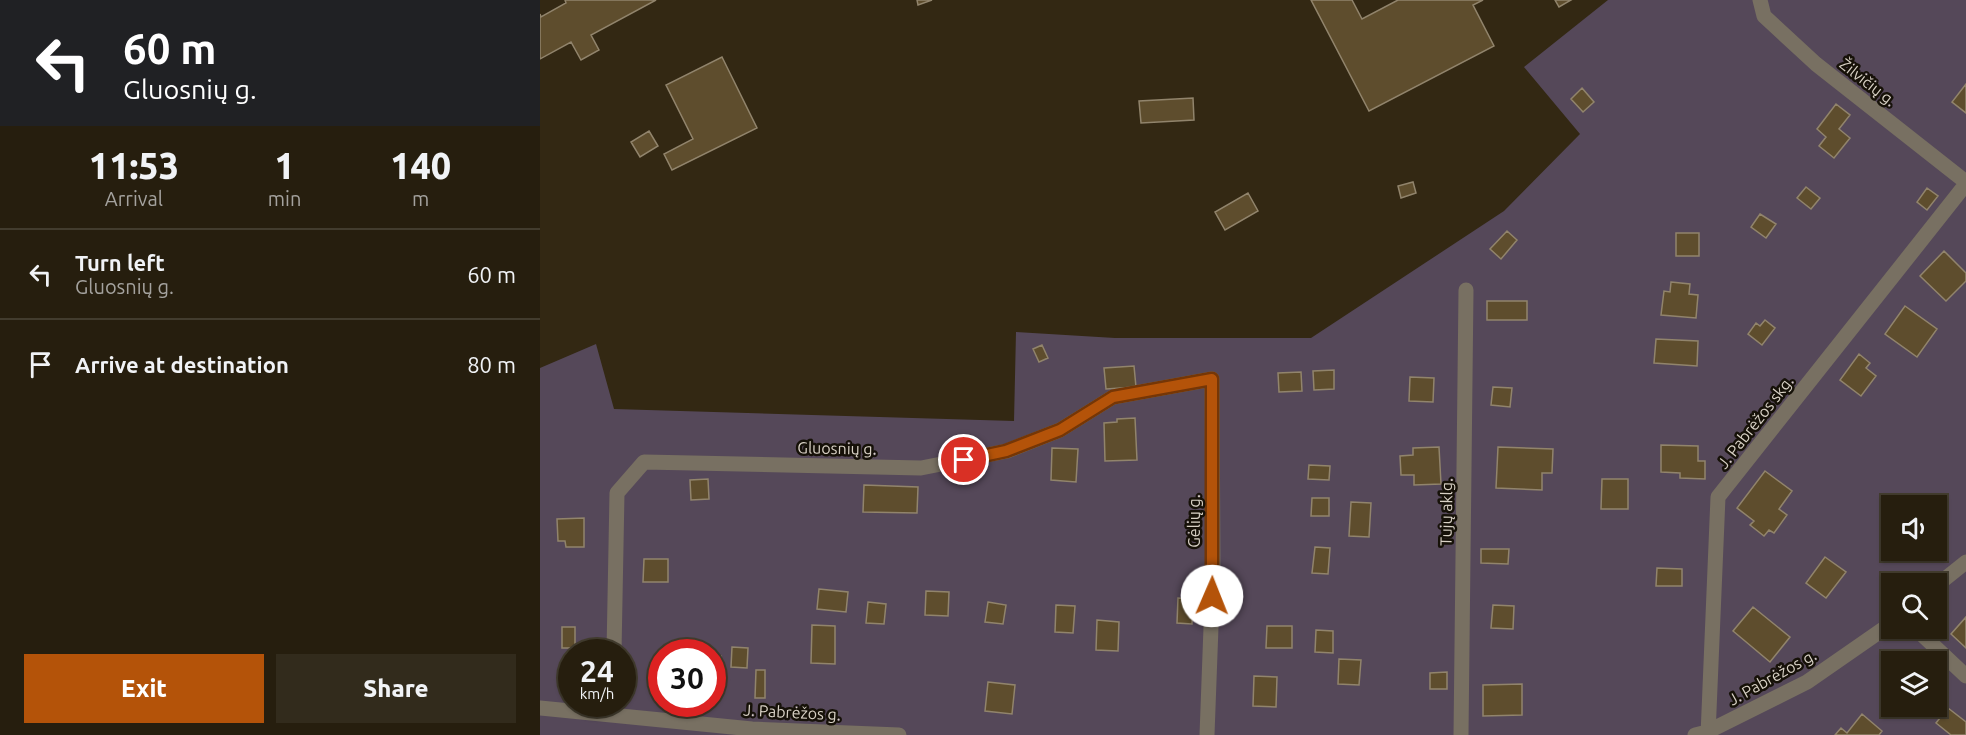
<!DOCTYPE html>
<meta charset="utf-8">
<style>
body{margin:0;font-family:Ubuntu,sans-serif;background:#322b1c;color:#f1f3f6;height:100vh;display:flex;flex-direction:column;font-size:22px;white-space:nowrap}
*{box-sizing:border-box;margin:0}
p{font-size:20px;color:#a4a29e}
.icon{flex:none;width:33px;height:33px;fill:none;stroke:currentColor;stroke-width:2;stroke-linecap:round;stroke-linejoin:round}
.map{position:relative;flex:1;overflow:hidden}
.details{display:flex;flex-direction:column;background:#261e0e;width:540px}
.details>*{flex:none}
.top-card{background:#202124;color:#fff;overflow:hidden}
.tools{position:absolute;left:1341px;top:495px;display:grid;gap:12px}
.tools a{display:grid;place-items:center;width:66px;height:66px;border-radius:0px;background:#261e0e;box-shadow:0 2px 4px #0004,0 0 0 2px #423c2e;font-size:30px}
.speed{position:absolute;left:18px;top:639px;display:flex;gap:12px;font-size:30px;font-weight:700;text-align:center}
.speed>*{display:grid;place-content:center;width:78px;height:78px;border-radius:50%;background:#261e0e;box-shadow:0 2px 4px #0004,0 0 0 2px #423c2e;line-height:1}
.speed small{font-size:15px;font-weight:400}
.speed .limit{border:9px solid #d22;background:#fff;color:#111}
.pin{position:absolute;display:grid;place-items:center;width:51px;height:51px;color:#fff;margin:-26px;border:3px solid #fff;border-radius:50%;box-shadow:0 2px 6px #0007}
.me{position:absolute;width:66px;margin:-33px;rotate:1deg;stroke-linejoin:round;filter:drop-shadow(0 0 4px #0008)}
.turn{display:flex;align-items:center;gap:21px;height:126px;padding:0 24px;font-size:27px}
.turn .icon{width:78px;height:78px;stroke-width:2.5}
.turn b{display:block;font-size:42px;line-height:51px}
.eta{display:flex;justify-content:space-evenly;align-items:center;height:102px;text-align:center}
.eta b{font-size:36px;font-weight:800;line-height:42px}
.cta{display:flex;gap:12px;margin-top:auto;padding:12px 24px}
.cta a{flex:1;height:69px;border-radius:0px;background:#b45309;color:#fff;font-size:24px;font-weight:800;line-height:69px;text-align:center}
.cta a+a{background:#322b1c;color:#f1f3f6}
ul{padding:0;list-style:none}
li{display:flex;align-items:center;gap:18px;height:90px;padding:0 24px;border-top:2px solid #423c2e}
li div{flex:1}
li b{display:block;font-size:22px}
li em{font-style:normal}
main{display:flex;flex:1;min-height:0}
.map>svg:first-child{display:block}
.green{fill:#554859;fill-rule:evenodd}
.building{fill:#5e4d2d;stroke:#91846c;stroke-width:1.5}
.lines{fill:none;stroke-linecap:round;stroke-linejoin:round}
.minor{stroke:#787062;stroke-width:15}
.route-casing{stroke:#753606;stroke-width:15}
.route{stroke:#b45309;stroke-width:10}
.labels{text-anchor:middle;stroke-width:5;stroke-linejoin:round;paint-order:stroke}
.street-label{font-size:16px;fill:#d8d1c5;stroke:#161108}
</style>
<main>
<section class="details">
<div class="top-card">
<div class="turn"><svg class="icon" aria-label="left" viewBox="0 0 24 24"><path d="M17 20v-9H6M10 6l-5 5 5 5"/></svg><div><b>60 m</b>Gluosnių g.</div></div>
</div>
<div class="eta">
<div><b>11:53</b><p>Arrival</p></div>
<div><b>1</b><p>min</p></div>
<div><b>140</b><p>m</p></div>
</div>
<ul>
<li><svg class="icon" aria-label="left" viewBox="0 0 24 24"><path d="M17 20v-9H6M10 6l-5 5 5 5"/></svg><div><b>Turn left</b><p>Gluosnių g.</p></div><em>60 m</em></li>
<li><svg class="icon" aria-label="arrive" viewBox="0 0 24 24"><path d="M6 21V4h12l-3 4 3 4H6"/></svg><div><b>Arrive at destination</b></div><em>80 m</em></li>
</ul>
<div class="cta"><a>Exit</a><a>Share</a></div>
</section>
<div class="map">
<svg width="1426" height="735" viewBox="0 0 1426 735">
<rect width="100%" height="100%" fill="#332813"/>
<path class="green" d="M1068 0H1426V735H0V368L56 344 74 409 474 421 476 332 575 338H771L964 211 1040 134 984 67ZM1352 506H1396V550H1352ZM1352 584H1396V628H1352ZM32 652H82V704H32ZM122 652H172V704H122ZM1352 662H1396V706H1352Z"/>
<path class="building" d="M25 0H116L51 35 59 50 41 60 31 42 0 59V14L1 17 26 3Z
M377 0H392L378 5Z
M771 0H812L822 19 858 0H943L933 5 954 46 829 111Z
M1015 0H1031L1019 7Z
M182 57 217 128 132 170 124 154 153 139 126 85Z
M1426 84V113L1412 102Z
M1042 88 1054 102 1043 112 1031 99Z
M653 98 654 120 601 123 599 101Z
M1296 104 1310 115 1299 129 1310 138 1294 158 1279 146 1286 137 1277 129Z
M109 131 118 146 100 157 91 142Z
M873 182 876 193 861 198 858 186Z
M1266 187 1280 198 1271 209 1257 198Z
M1387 188 1398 196 1387 210 1377 202Z
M708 193 718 211 685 230 675 212Z
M1220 214 1236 224 1226 238 1211 227Z
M967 231 977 240 961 259 950 249Z
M1136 233H1159V256H1136Z
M1404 251 1426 273V281L1406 301 1380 276Z
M1131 282 1150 284 1149 294 1158 295 1156 318 1121 315 1124 291 1130 292Z
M947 301H987V320H947Z
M1365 306 1397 329 1377 357 1345 334Z
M1225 320 1235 328 1222 345 1208 334 1216 323 1220 326Z
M1116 339 1158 341 1157 366 1114 363Z
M502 345 508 358 499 362 493 349Z
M1319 354 1330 363 1326 368 1336 376 1321 396 1300 380Z
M594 366 596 387 566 389 564 368Z
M794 370V389L774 390 773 371Z
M761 372 762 391 739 392 738 373Z
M870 377 894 378 893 402 869 401Z
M953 387 972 388 970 407 951 405Z
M595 418 597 460 565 461 564 423 577 422V419Z
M1121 445 1158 446V461H1165V479L1140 478V473L1121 472Z
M899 447 901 484 874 485V475H861L860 456 873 455V448Z
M958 447 1013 449 1012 473H1002V490L956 488Z
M512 448 538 449 536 482 511 480Z
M769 465 790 466 789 480 768 479Z
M1225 471 1252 491 1239 509 1247 515 1234 533 1229 530 1224 536 1210 525 1214 521 1197 508Z
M168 479 169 499 151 500 150 480Z
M1062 479H1088V509H1061Z
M324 485 378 487 377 513 323 512Z
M772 498H789V516H771Z
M811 502 831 503 829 537 809 536Z
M44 518V547H26L25 541H18L17 519Z
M775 547 790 548 788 574 772 573Z
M941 549H969L968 564 941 563Z
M1285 557 1306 572 1286 598 1266 583Z
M104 559H128V582H103Z
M1117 568 1142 569V586H1116Z
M279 589 308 592 306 612 277 609Z
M386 591 409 592 408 616 385 615Z
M638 598 653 599 652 624 637 623Z
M328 602 346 604 344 624 326 623Z
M448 602 466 605 463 624 445 622Z
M516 605 535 606 533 633 515 632Z
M953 605 974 606 973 629 951 628Z
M1213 607 1250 637 1230 662 1193 631Z
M1426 617V648L1411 634Z
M557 620 579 622 578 651 556 650Z
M272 625 295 626V664L271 663Z
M727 626H752V648H726Z
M22 627H35V648H22Z
M776 630 793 631V653L775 652Z
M192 647 208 648 207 668 191 667Z
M172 655 181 656 179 684H172Z
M799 659 821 660 819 685 798 684Z
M216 670H225V698H215Z
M907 672V689H890V673Z
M714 676 737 677 736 707 713 706Z
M448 682 475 685 472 714 445 711Z
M982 684V715L943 716V685Z
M1396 684 1408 693 1391 714 1382 706H1396Z
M1408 708 1426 722V735H1411L1396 723Z
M1322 714 1342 731 1339 735H1295L1301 728 1307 733Z"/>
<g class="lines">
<path class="minor" d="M1220 0 1224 16 1276 64 1426 182
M1396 586 1426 562
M1375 628 1426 676
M74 652 77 493 104 462 381 468 467 451 520 430 573 397 672 379 673 573 667 735
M0 708 212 729 359 735
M921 735 926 290
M1155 735 1167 732 1267 682 1352 623
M1168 735 1178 497 1426 184"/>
</g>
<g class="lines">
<g class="route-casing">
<path id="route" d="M424 460 466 451 520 430 573 397 672 379V596"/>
</g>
<use href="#route" class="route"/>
</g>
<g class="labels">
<g class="street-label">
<text transform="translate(1328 82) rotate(38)" y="6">Žilvičių g.</text>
<text transform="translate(1215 422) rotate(-52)" y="6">J. Pabrėžos skg.</text>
<text transform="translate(297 448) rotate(1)" y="6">Gluosnių g.</text>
<text transform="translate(906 512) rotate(-89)" y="6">Tujų aklg.</text>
<text transform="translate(654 521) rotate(-90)" y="6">Gėlių g.</text>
<text transform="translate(1232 677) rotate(-29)" y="6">J. Pabrėžos g.</text>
<text transform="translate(252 712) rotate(3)" y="6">J. Pabrėžos g.</text>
</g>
</g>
</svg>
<div class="tools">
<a><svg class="icon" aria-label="sound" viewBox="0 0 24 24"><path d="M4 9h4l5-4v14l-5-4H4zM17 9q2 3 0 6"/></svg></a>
<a><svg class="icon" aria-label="search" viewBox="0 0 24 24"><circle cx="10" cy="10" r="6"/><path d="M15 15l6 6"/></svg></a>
<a><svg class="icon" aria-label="layers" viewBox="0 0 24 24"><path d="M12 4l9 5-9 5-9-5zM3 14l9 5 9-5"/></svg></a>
</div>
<div class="speed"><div>24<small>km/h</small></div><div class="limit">30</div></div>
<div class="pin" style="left:424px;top:460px;background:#d93025"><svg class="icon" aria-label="arrive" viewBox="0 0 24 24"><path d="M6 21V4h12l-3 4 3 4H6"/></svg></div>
<svg class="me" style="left:672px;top:596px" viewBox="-20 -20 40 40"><circle r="19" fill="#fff"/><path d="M0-13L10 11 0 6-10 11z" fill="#b45309"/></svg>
</div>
</main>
